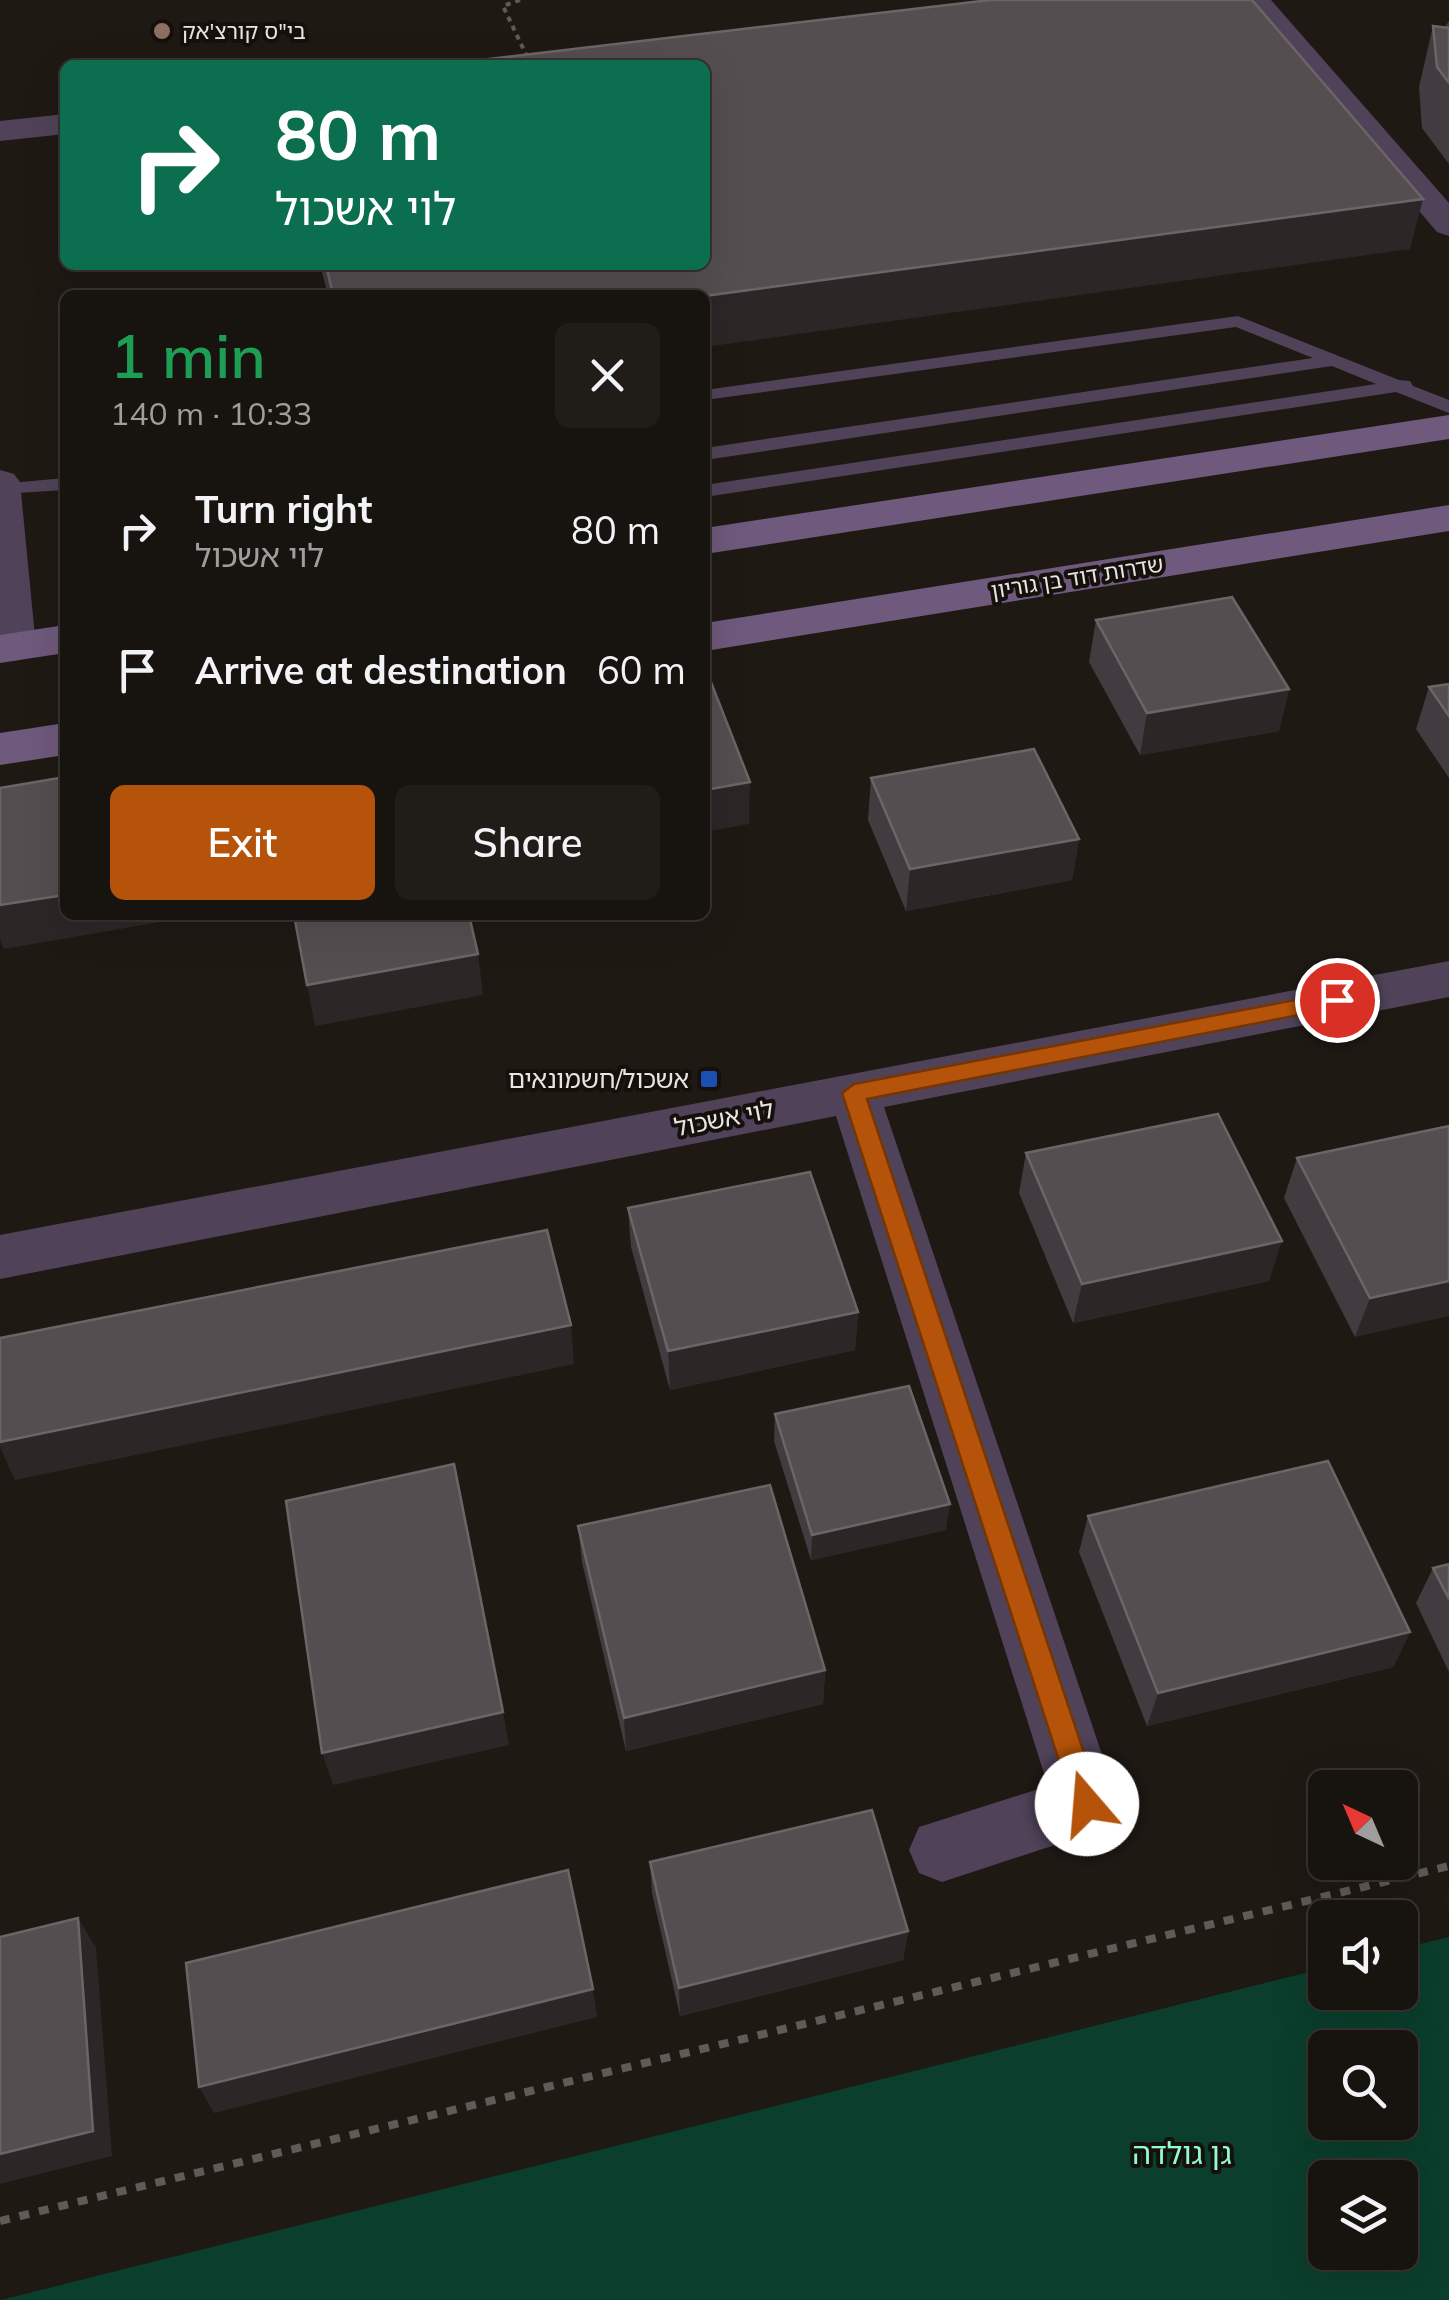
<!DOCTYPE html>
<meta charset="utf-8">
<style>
body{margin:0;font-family:Mulish,"Noto Sans Hebrew",sans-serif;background:#201c18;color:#f1f3f6;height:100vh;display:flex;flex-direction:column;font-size:38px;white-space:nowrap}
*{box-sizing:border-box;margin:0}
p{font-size:32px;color:#9e9e9e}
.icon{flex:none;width:55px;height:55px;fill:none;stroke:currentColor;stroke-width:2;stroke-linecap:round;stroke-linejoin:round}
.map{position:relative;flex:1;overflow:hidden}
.details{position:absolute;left:60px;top:290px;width:650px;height:630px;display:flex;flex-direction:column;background:#17130f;border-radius:15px;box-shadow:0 10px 40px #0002,0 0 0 2px #36322f}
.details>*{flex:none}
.guide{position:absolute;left:60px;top:60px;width:650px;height:210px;border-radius:15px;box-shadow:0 10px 40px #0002,0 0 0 2px #36322f;background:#0b6e4f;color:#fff;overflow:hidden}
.needle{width:65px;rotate:316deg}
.tools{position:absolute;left:1308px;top:1770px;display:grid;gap:20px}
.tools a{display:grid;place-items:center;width:110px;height:110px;border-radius:15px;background:#17130f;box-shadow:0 10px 40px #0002,0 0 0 2px #36322f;font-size:50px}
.pin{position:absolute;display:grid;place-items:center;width:85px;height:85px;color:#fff;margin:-42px;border:5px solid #fff;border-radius:50%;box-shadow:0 2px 10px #0007}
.me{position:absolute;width:110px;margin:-55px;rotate:342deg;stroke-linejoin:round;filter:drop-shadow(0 0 8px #0008)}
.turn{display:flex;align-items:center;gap:35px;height:210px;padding:0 50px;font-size:45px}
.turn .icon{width:130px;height:130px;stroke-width:2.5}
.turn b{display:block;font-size:70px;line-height:85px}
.round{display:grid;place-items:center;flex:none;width:105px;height:105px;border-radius:15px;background:#201c18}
.summary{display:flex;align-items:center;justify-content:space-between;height:170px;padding:0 50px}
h1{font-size:60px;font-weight:600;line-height:75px;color:#1e9e55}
.button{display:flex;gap:20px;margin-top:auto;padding:20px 50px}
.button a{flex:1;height:115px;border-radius:15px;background:#b45309;color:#fff;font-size:40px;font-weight:600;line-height:115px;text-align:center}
.button a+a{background:#201c18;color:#f1f3f6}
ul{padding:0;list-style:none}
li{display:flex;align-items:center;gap:30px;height:140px;padding:0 50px}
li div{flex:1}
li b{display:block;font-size:38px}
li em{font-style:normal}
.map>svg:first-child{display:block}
.green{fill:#0b3e2c;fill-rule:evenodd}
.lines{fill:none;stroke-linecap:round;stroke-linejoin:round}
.path-far1{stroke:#605b56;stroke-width:4;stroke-dasharray:5 5;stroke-linecap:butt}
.path{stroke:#605b56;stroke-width:8;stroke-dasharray:10 10;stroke-linecap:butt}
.lane{fill:#504359;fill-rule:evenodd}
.street{fill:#504359;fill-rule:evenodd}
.secondary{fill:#6f597c;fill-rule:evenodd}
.wall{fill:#423c40}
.shaded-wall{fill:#2d2627}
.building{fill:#544e51;stroke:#6b6568;stroke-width:2.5}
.route{fill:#b45309;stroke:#753606;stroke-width:2.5}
.education-dot{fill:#8d6e63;stroke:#16100c;stroke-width:4}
.transit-dot{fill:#1a4fb4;stroke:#16100c;stroke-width:4}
.labels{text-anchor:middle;stroke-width:8;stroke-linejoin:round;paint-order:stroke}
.far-poi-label{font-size:22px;fill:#e8e4e0;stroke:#16100c;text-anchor:start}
.far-street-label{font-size:22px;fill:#e8e4e0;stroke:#16100c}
.poi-label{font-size:25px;fill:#e8e4e0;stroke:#16100c;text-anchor:end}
.street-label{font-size:25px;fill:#e8e4e0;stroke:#16100c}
.near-park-label{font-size:30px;fill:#90fbcd;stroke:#16100c}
</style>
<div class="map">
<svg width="1449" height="2300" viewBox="0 0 1449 2300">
<rect width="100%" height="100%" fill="#1f1914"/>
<path class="green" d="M1449 1937V2300H1L1325 1968V1992H1400V1949ZM1325 2048H1400V2122H1325ZM1325 2178H1400V2252H1325Z"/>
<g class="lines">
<path class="path-far1" d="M520 0 503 6 531 65"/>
<path class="path" d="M0 2221 1449 1866"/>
<path class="lane" d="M1238 316 1399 380 1410 381 1413 386 1449 400V413L1396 392 705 497V485L1376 384 1332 366 705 460V448L1313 358 1236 327 705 400V390Z
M65 478V490L0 494V484Z"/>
<path class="street" d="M1239 0H1271L1449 203V236L1437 232Z
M65 114V134L0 141V121Z
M0 470 14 474 20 482 36 647 29 657 14 661 0 657Z
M1449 961V997L884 1107 1119 1805 1110 1827 942 1882 919 1873 909 1850 919 1827 1048 1786 836 1116 0 1279V1235Z"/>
<path class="secondary" d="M1449 415V439L705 554V528Z
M1449 505V531L705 651V623Z
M65 625V653L0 663V635Z
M65 723V755L0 765V733Z"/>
</g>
<path class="wall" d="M1449 21V164L1422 128 1419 87 1433 26 1444 28Z
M1410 249 705 295H328L320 265H705Z
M1096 620 1289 689 1279 731 1140 755 1089 662Z
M1449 684V778L1416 729 1429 687Z
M871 778 1079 839 1072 880 906 911 868 820Z
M1449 1126 1355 1337 1284 1198 1297 1158Z
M1026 1153 1269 1281 1073 1323 1019 1193Z
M628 1208 858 1312 855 1350 670 1390 631 1247Z
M775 1414 946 1530 811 1560 774 1441Z
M1088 1516 1410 1632 1393 1667 1147 1726 1079 1552Z
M578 1526 825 1670 823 1704 626 1751 582 1562Z
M1449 1564V1672L1416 1603 1433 1568Z
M650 1862 908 1931 903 1960 680 2016 652 1893Z"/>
<path class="shaded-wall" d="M1423 199 1410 249 705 347V296Z
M1289 689 1279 731 1140 755 1147 713Z
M750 782 749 824 705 832V790Z
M1079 839 1072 880 906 911 910 869Z
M65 895V915H178V919L4 949 0 939V905Z
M478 954 483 995 315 1026 307 985Z
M1282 1241 1269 1281 1073 1323 1082 1284Z
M1449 1281V1316L1355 1337 1370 1298Z
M858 1312 855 1350 670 1390 668 1351Z
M571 1325 574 1364 15 1480 0 1447V1442Z
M950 1504 946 1530 811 1560 812 1535Z
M1410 1632 1393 1667 1147 1726 1158 1693Z
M825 1670 823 1704 626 1751 624 1718Z
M503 1712 509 1745 333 1785 322 1753Z
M78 1918 96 1948 112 2156 0 2184V2154Z
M908 1931 903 1960 680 2016 679 1988Z
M593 1989 597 2017 214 2113 199 2087Z"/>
<path class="building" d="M990 0H1252L1423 199 705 296 333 295 326 265H705V65H437Z
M1433 26 1449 28V83L1437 67Z
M1232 597 1289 689 1147 713 1096 620Z
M709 677 750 782 705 790V678Z
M1449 684V716L1429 687Z
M1034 749 1079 839 910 869 871 778Z
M65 777V895L0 905V788Z
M294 915H469L478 954 307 985Z
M1218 1114 1282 1241 1082 1284 1026 1153Z
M1449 1126V1281L1370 1298 1297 1158Z
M810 1172 858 1312 668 1351 628 1208Z
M547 1230 571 1325 0 1442V1338Z
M909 1386 950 1504 812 1535 775 1414Z
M1328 1461 1410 1632 1158 1693 1088 1516Z
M454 1464 503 1712 322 1753 286 1501Z
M770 1485 825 1670 624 1718 578 1526Z
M1449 1564V1599L1433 1568Z
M872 1810 908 1931 679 1988 650 1862Z
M568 1870 593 1989 199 2087 186 1963Z
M78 1918 93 2131 0 2154V1937Z"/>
<path class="route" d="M1337 992 1348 1000 1345 1006 867 1099 1101 1804 1097 1814 1087 1818 1077 1814 1073 1804 842 1093 854 1084Z"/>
<circle class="education-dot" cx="162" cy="31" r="10"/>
<rect class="transit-dot" x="699" y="1069" width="20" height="20" rx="5"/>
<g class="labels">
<g class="far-poi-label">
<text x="182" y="39">בי"ס קורצ'אק</text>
</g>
<g class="far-street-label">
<text transform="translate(1077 577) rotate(-9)" y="8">שדרות דוד בן גוריון</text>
</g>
<g class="poi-label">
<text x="689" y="1088">אשכול/חשמונאים</text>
</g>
<g class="street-label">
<text transform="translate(724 1118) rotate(-11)" y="9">לוי אשכול</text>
</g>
<g class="near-park-label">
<text x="1182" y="2164">גן גולדה</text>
</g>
</g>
</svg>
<div class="tools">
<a><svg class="needle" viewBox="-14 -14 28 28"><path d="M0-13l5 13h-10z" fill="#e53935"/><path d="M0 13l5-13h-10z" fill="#9e9e9e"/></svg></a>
<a><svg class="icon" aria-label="sound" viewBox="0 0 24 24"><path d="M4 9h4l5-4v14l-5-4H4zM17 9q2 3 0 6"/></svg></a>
<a><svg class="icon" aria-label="search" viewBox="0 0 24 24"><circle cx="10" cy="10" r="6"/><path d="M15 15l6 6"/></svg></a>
<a><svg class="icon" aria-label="layers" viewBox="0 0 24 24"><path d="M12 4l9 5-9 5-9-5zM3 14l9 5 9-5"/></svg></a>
</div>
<div class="pin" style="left:1337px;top:1000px;background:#d93025"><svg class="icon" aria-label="arrive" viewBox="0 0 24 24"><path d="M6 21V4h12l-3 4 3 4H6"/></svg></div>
<svg class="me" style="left:1087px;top:1804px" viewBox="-20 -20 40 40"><circle r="19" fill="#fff"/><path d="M0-13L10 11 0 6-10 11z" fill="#b45309"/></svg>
<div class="guide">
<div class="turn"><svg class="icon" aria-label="right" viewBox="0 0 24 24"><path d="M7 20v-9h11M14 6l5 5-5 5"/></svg><div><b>80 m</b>לוי אשכול</div></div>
</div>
<section class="details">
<div class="summary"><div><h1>1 min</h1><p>140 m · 10:33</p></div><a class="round"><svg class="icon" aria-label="close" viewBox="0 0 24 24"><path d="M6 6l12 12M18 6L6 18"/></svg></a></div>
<ul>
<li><svg class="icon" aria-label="right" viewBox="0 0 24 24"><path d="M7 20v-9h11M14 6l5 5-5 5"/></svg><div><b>Turn right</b><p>לוי אשכול</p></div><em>80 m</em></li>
<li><svg class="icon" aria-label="arrive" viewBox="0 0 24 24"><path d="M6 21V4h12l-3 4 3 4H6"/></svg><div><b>Arrive at destination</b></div><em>60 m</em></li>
</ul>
<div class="button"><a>Exit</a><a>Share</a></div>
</section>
</div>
